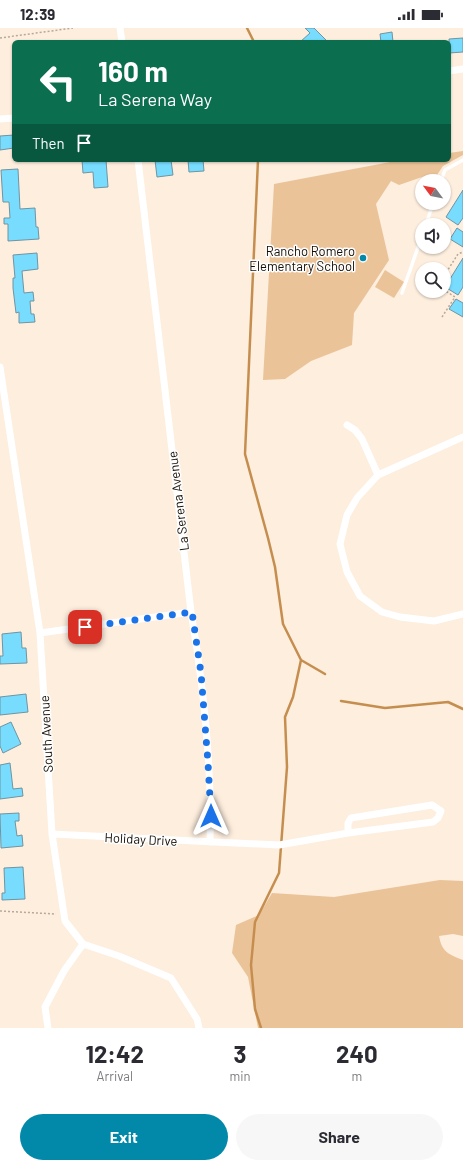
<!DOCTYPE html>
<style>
body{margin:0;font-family:Barlow,sans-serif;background:#f7f7f7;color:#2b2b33;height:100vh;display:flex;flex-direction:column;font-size:15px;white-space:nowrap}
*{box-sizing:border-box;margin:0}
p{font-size:13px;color:#7c7c81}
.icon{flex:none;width:22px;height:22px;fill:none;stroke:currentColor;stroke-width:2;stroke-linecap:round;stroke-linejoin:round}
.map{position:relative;height:1000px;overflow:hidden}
.sheet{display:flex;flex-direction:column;background:#fff;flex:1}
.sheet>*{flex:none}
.top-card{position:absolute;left:12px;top:12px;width:439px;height:122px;border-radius:6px;box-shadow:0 1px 3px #0004;background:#0b6e4f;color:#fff;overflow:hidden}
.needle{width:26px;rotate:302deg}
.fabs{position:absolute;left:415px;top:146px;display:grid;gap:8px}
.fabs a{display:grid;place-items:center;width:36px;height:36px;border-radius:50%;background:#fff;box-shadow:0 1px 3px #0004;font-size:20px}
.pin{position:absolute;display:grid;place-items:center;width:34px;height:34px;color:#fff;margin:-17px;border-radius:8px;box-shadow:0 2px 6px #0006}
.me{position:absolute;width:44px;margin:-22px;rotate:0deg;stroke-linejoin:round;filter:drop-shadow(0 0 3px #0008)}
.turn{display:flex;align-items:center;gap:14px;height:84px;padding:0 20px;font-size:18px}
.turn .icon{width:52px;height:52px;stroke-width:2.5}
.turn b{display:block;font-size:28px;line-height:34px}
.then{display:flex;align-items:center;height:38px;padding:0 20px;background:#0003;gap:8px;font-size:15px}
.eta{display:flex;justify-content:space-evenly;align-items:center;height:68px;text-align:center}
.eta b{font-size:24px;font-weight:700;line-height:28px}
.action{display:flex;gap:8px;margin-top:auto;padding:8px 20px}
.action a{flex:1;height:46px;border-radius:24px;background:#0288a9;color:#fff;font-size:16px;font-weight:700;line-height:46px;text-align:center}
.action a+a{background:#f7f7f7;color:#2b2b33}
.status{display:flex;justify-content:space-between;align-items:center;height:28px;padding:0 20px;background:#fff;direction:ltr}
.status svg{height:11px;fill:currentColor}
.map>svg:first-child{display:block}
.green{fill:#ebc399}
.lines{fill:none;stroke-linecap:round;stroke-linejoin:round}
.stream{stroke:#c68e4e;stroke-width:2.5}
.building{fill:#78dcfe;stroke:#7094a1}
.path{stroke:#b6a99b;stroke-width:1.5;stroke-dasharray:2 2;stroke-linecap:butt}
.lane{stroke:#fff;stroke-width:3.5}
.street{stroke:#fff;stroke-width:7}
.route{stroke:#1a73e8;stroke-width:7;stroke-dasharray:0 12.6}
.poi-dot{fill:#0288a9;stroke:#fefefe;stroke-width:1.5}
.labels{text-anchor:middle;stroke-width:3;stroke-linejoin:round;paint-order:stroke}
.poi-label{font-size:13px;fill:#160e05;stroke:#fefefe;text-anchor:end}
.street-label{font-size:13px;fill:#160e05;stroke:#fefefe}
</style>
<div class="status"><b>12:39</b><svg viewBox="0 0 49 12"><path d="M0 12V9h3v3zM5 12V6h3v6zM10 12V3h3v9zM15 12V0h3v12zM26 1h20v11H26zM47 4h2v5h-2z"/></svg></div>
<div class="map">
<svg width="463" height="1000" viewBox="0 0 463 1000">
<rect width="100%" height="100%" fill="#fdeede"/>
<path class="green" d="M463 123V127L443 138 433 153 425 148 399 157 391 153 376 176 389 232 354 285 352 317 311 333 285 351 263 352 274 156 401 132H449V125Z
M385 242 404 254 394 270 375 259Z
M440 852 463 853V908L453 906 439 908C442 924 448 926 463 932V1000H258L248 949 232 925 236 897 259 887 272 865 334 869Z"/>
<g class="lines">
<path class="stream" d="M247 0 254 14
M258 132 245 426 268 510 275 539 283 596 301 632 325 646
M341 673 385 680 448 674 463 681
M261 1000 255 981 251 937 255 894 279 845 287 739 285 689 293 669 301 632"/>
</g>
<path class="building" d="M305 0H314L328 14H300L310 5Z
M392 4 393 14H381L380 6Z
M463 10V24L449 25V11Z
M14 107V120L0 122V108Z
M82 132H106L108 159 94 160 93 144 83 145Z
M155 132H171L173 147 157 149Z
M188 132H203L204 143 189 144Z
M18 141 20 181 35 180 36 199H38L39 211 8 213V196H4V190H10L9 174H3L1 142Z
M463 162V190L458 197 446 189Z
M457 200 463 204V219L450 211Z
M37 225 38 241 22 243 24 265 33 264 34 273H30L31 286H34L35 294 19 295V284L16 285 13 260V250H15L13 227Z
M463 230V259L458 267 445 259Z
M456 271 463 275V289L449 281Z
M21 604 22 620H26L27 635 0 636V628H3L2 606Z
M26 666 28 684 0 687V669Z
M11 694 21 716 3 725 0 718V699Z
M10 735 13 761 22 760 23 768 0 771V737Z
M19 785V793H15L17 808 22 807 23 818 1 820 0 786Z
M23 839 25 871 2 872V865H5L4 840Z"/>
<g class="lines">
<path class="path" d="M0 10 73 0
M444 248 458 226 463 224
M442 289 455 269 444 262
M0 883 56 886"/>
<path class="lane" d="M441 153 445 142 463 132
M426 197 433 175
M402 265 422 208"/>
<path class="street" d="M120 0 122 14
M449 43 463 41
M0 91 14 90
M138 132 191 584C204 660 212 737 210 814
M0 339 40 605 52 806 65 893 83 916 119 928 171 950 197 991 199 1000
M347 397 355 402 362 411 378 447
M463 409 378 447 357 470 347 487 340 516 347 544 360 568 382 584 400 589 434 593 463 586
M40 605 191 584
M52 806 279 817 348 805 433 794 438 790 441 783 432 777 351 790 348 795V805
M48 1000 45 979 64 943 83 916"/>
</g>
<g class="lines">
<path class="route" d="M85 599 192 584 201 645 208 735 211 788"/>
</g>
<circle class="poi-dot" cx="363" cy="230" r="4"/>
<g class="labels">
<g class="poi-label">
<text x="355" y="228">Rancho Romero<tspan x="355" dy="15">Elementary School</tspan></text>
</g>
<g class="street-label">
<text transform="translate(178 473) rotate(-97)" y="5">La Serena Avenue</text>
<text transform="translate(46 706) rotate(-93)" y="5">South Avenue</text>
<text transform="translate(141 811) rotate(3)" y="5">Holiday Drive</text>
</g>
</g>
</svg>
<div class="fabs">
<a><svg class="needle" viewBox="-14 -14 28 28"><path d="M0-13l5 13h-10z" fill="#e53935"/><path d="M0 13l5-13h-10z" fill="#7c7c81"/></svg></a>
<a><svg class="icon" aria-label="sound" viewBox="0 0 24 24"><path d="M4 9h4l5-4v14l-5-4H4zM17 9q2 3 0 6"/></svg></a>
<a><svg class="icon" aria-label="search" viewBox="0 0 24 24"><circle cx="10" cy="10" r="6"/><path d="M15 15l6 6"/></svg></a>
</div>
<div class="pin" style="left:85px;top:599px;background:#d93025"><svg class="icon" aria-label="arrive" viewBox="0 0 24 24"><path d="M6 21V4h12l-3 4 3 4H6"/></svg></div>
<svg class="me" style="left:211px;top:788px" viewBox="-20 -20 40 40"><path d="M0-17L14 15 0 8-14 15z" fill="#1a73e8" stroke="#fff" stroke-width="4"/></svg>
<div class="top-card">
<div class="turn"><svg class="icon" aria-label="left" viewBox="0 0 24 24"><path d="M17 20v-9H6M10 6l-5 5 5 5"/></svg><div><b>160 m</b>La Serena Way</div></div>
<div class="then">Then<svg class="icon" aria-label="arrive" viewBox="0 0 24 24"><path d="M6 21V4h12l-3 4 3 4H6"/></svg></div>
</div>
</div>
<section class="sheet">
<div class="eta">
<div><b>12:42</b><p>Arrival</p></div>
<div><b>3</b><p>min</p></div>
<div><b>240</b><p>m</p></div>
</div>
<div class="action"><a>Exit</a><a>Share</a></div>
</section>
